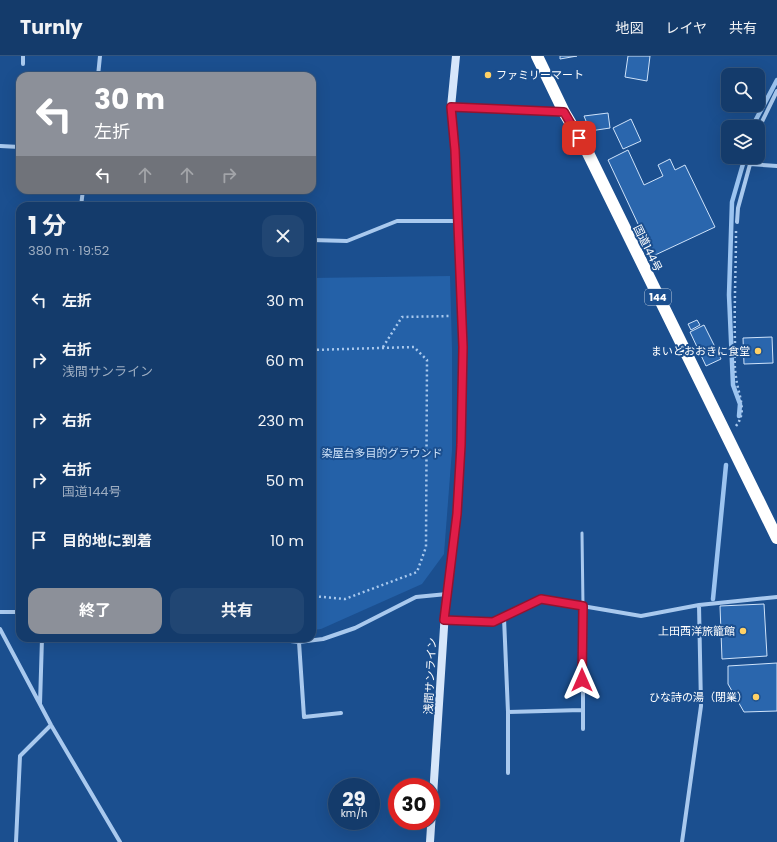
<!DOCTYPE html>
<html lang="ja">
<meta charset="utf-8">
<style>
body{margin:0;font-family:Poppins,"Noto Sans JP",sans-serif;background:#214673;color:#f1f3f6;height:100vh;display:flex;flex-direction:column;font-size:15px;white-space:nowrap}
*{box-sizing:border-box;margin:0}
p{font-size:13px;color:#9dadc1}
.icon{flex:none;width:22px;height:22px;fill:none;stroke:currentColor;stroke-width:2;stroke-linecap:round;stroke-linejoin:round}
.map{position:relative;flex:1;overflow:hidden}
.panel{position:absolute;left:16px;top:146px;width:300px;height:440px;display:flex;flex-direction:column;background:#143b6b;border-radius:12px;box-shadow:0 4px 16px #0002,0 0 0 1px #33557e}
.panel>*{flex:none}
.banner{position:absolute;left:16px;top:16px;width:300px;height:122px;border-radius:12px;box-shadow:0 4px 16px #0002,0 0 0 1px #33557e;background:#8c9099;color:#fff;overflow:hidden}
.tools{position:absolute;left:721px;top:12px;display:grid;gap:8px}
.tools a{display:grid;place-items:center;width:44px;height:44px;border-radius:8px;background:#143b6b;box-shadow:0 4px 16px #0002,0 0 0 1px #33557e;font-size:20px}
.speed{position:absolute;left:328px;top:722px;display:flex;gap:8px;font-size:20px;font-weight:700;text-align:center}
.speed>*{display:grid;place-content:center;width:52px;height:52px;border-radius:50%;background:#143b6b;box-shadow:0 4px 16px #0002,0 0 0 1px #33557e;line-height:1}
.speed small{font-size:10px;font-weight:400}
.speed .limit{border:6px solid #d22;background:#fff;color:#111}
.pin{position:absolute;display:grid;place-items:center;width:34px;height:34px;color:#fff;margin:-17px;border-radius:8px;box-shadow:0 2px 6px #0006}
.me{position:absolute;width:44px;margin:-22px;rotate:0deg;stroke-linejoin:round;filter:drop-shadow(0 0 3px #0008)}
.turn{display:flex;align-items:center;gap:14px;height:84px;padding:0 12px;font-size:18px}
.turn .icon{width:52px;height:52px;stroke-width:2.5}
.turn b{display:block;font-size:28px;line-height:34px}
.lanes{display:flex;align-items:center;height:38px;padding:0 12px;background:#0003;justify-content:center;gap:20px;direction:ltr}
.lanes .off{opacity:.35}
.round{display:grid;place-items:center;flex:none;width:42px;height:42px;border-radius:12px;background:#214673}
.headline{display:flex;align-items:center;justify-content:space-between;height:68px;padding:0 12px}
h1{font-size:24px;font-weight:700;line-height:30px}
.primary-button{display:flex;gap:8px;margin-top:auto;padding:8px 12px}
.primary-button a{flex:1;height:46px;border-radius:12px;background:#8c9099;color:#fff;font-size:16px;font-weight:700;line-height:46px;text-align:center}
.primary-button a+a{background:#214673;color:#f1f3f6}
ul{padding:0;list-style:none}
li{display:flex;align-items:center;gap:12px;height:60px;padding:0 12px}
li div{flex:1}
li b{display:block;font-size:15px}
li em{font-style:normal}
header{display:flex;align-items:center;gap:24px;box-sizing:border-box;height:56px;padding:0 20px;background:#143b6b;border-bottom:1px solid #33557e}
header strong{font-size:19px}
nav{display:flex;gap:22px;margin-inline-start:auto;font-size:14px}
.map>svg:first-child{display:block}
.green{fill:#2461a8}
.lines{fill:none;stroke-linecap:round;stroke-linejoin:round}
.stream{stroke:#9cc4f0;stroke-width:4.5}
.building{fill:#2a66ad;stroke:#cfe3fa}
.path{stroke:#a9c9ee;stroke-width:2.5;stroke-dasharray:2 3;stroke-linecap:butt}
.lane{stroke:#a9c9ee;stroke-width:3}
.street{stroke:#a9c9ee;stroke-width:4}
.secondary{stroke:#d6e6fa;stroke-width:8}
.highway{stroke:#fff;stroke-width:12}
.route-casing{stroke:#92132f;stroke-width:10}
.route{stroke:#e11d48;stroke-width:7}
.poi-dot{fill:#ffd166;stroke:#1b4f8f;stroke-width:1.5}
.labels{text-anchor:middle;stroke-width:4;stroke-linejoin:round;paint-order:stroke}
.shield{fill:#1b4f8f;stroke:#bbcadd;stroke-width:1}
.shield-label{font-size:10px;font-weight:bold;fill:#fff}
.poi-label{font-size:11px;fill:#fff;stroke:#1b4f8f;text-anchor:end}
.street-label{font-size:11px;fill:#fff;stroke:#1b4f8f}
.park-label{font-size:11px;fill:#cfe3fa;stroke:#1b4f8f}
</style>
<header>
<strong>Turnly</strong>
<nav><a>地図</a><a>レイヤ</a><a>共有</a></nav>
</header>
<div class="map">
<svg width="777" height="786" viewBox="0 0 777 786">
<rect width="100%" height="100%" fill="#1b4f8f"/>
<path class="green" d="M450 220 452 293V394L444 498 422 528 321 573 312 574V222Z"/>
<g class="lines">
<path class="stream" d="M752 71 777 24
M739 360 740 348 733 329 729 239 732 146 745 101
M713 543 726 409"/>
</g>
<path class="building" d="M560 0H577L560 3Z
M628 0H650L647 25 625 21Z
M608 57 610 72 590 75 584 60Z
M631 63 641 85 623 93 613 72Z
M628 94 644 129 663 120 658 109 670 103 675 114 685 109 715 171 653 200 608 104Z
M697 264 700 269 691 274 688 268Z
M704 269 721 303 706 310 690 276Z
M772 281 773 307 744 308 743 282Z
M764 548 767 600 722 603 720 550Z
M777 607V655L744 656 728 628V610Z"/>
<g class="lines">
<path class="path" d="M383 291 402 261 451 260
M312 294 414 291 427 304 426 491 417 516 345 543 312 540
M736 370C748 355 738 339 736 321 734 310 735 299 735 287 734 250 736 212 736 174"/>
<path class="lane" d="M582 477 583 550"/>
<path class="street" d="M23 8V0
M98 20 100 0
M451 51 562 56
M758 74 777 35
M0 90 20 91
M750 108 777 110
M81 150 83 134
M737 166 738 152 752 101
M312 184 347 185 397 165H458
M583 550V673
M0 556H20
M504 562 508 656V717
M445 564 493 566 541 543 641 560 699 549 777 541
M0 573 51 669 120 786
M265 582 299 586 323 583 355 572 416 541 447 538
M299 586 304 661 341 657
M40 648 42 582
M508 656 582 654
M16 786 20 700 51 669
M682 786 701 650 699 549"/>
<path class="secondary" d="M430 786 445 556 457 458 461 389 463 291 455 94 451 51 456 0"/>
<path class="highway" d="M537 0 564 56 587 95 777 482"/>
</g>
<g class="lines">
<g class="route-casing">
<path id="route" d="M579 82 564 56 451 51 455 94 463 291 461 389 457 458 444 564 493 566 541 543 583 550 582 624"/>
</g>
<use href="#route" class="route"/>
</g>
<g class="poi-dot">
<circle cx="488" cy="19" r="4"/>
<circle cx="758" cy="295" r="4"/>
<circle cx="743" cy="575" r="4"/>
<circle cx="756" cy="641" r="4"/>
</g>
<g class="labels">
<rect class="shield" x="645" y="233" width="26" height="16" rx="3"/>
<g class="shield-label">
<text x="658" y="245">144</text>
</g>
<g class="poi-label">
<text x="496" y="23" text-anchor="start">ファミリーマート</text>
<text x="750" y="299">まいどおおきに食堂</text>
<text x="735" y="579">上田西洋旅籠館</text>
<text x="748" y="645">ひな詩の湯（閉業）</text>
</g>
<g class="street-label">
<text transform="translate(648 192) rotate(64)" y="4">国道144号</text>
<text transform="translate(430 620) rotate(-87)" y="4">浅間サンライン</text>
</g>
<g class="park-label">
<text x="382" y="401">染屋台多目的グラウンド</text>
</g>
</g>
</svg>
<div class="tools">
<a><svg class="icon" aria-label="search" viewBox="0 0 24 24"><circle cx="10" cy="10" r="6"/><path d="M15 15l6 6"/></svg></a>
<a><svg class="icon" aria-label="layers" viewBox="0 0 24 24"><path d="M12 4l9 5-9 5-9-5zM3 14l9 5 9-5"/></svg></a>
</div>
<div class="speed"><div>29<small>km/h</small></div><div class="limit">30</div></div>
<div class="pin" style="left:579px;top:82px;background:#d93025"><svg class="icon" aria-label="arrive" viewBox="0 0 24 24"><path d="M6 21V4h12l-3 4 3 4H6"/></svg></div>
<svg class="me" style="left:582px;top:624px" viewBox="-20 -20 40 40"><path d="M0-17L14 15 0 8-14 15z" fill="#e11d48" stroke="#fff" stroke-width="4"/></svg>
<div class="banner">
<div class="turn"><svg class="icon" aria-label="left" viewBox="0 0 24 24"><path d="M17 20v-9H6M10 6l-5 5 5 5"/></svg><div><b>30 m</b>左折</div></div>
<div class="lanes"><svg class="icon" aria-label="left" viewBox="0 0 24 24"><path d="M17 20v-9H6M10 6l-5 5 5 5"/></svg><svg class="icon off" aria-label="ahead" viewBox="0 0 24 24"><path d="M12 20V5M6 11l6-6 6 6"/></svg><svg class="icon off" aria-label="ahead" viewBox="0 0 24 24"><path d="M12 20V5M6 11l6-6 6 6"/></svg><svg class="icon off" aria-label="right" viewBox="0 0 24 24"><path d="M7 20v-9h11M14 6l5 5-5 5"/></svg></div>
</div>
<section class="panel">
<div class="headline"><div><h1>1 分</h1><p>380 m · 19:52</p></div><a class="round"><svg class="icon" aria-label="close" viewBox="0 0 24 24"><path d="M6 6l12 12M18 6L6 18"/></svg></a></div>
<ul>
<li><svg class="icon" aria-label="left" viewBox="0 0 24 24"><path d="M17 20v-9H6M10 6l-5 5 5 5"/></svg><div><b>左折</b></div><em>30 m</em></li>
<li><svg class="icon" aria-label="right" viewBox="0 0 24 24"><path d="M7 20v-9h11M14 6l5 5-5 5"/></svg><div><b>右折</b><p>浅間サンライン</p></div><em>60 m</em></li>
<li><svg class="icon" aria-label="right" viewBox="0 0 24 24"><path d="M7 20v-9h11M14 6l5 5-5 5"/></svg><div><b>右折</b></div><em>230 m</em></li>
<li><svg class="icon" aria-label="right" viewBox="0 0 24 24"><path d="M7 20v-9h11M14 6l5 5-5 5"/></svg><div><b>右折</b><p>国道144号</p></div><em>50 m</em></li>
<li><svg class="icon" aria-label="arrive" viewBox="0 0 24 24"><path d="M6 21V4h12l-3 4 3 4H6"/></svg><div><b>目的地に到着</b></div><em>10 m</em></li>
</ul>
<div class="primary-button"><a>終了</a><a>共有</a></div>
</section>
</div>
